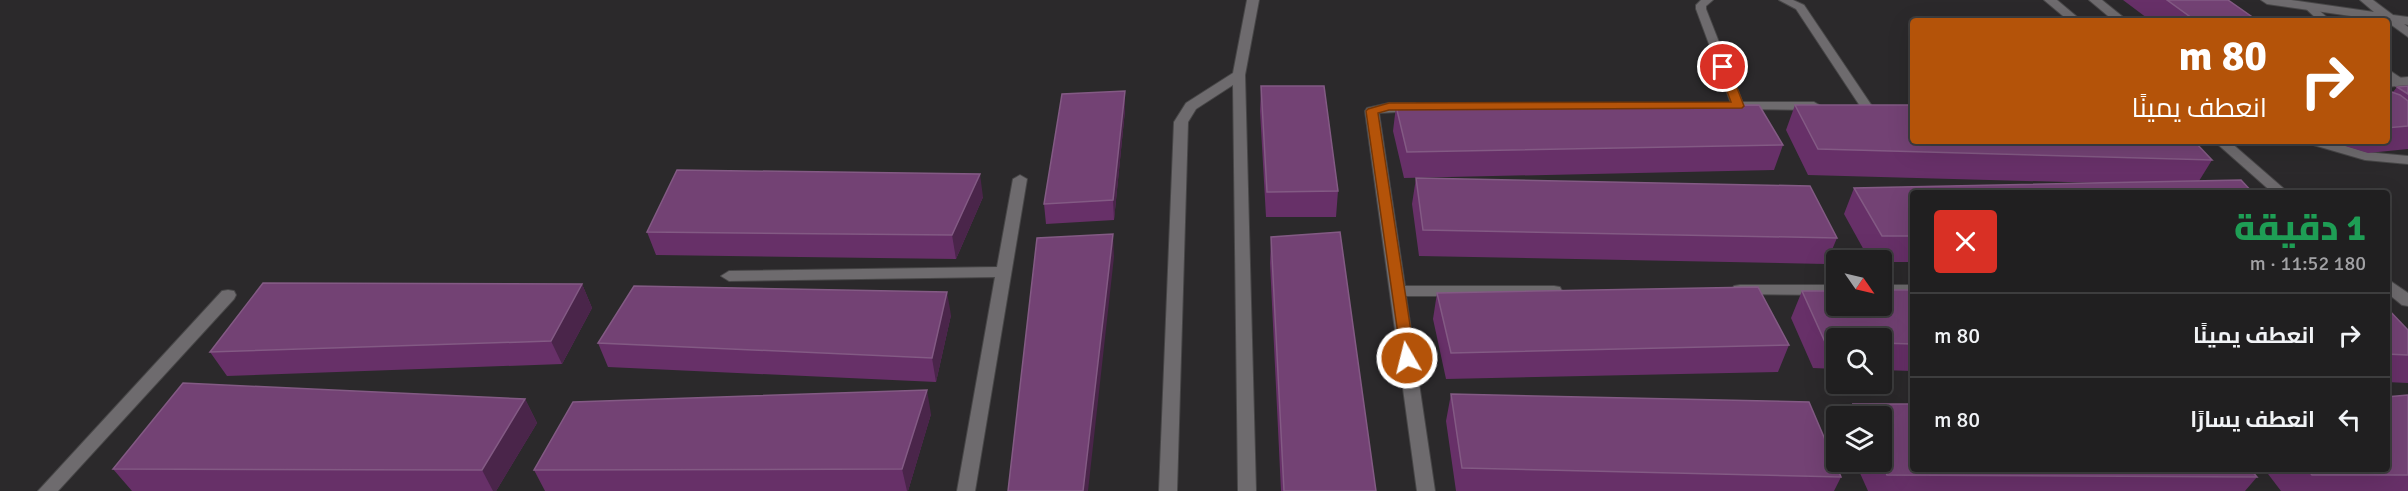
<!DOCTYPE html>
<html lang="ar">
<meta charset="utf-8">
<style>
body{margin:0;font-family:Signika,Cairo,sans-serif;background:#2d2c2d;color:#f1f3f6;direction:rtl;height:100vh;display:flex;flex-direction:column;font-size:22px;white-space:nowrap}
*{box-sizing:border-box;margin:0}
p{font-size:20px;color:#a2a2a5}
.icon{flex:none;width:33px;height:33px;fill:none;stroke:currentColor;stroke-width:2;stroke-linecap:round;stroke-linejoin:round}
.map{position:relative;flex:1;overflow:hidden;direction:ltr}
.drawer{position:absolute;left:1910px;top:190px;width:480px;height:282px;display:flex;flex-direction:column;background:#201f20;border-radius:6px;box-shadow:0 6px 24px #0002,0 0 0 2px #3d3d3e;direction:rtl}
.drawer>*{flex:none}
.hud{position:absolute;left:1910px;top:18px;width:480px;height:126px;border-radius:6px;box-shadow:0 6px 24px #0002,0 0 0 2px #3d3d3e;direction:rtl;background:#b45309;color:#fff;overflow:hidden}
.needle{width:39px;rotate:124deg}
.controls{position:absolute;left:1826px;top:250px;display:grid;gap:12px}
.controls a{display:grid;place-items:center;width:66px;height:66px;border-radius:6px;background:#201f20;box-shadow:0 6px 24px #0002,0 0 0 2px #3d3d3e;font-size:30px}
.pin{position:absolute;display:grid;place-items:center;width:51px;height:51px;color:#fff;margin:-26px;border:3px solid #fff;border-radius:50%;box-shadow:0 2px 6px #0007}
.me{position:absolute;width:66px;margin:-33px;rotate:352deg;stroke-linejoin:round;filter:drop-shadow(0 0 4px #0008)}
.turn{display:flex;align-items:center;gap:21px;height:126px;padding:0 24px;font-size:27px}
.turn .icon{width:78px;height:78px;stroke-width:2.5}
.turn b{display:block;font-size:42px;line-height:51px}
.round{display:grid;place-items:center;flex:none;width:63px;height:63px;border-radius:6px;background:#2d2c2d}
.summary{display:flex;align-items:center;justify-content:space-between;height:102px;padding:0 24px}
h1{font-size:36px;font-weight:800;line-height:45px;color:#1e9e55}
ul{padding:0;list-style:none}
li{display:flex;align-items:center;gap:18px;height:84px;padding:0 24px;border-top:2px solid #3d3d3e}
li div{flex:1}
li b{display:block;font-size:22px}
li em{font-style:normal}
.map>svg:first-child{display:block}
.lines{fill:none;stroke-linecap:round;stroke-linejoin:round}
.lane-casing{stroke:#474647;stroke-width:2}
.street-casing{stroke:#474647;stroke-width:2}
.lane{fill:#6e6b6e;fill-rule:evenodd}
.street{fill:#6e6b6e;fill-rule:evenodd}
.wall{fill:#673068}
.shaded-wall{fill:#4a254a}
.building{fill:#734274;stroke:#835a84;stroke-width:1.5}
.route{fill:#b45309;stroke:#753606;stroke-width:1.5}
</style>
<div class="map">
<svg width="2408" height="491" viewBox="0 0 2408 491">
<rect width="100%" height="100%" fill="#2b292b"/>
<g class="lines">
<g class="lane-casing">
<path id="lane" d="M1701 0H1713L1706 6V9L1744 106 1742 109 1738 110 1732 106 1696 9V5Z
M1779 0H1793L1804 5 1872 106 1870 109H1862L1796 9Z
M2308 3 2312 4 2331 21H2319L2303 6Z
M2386 68 2404 80 2406 82 2404 84H2396L2386 77Z"/>
</g>
<g class="street-casing">
<path id="street" d="M1247 0H1259L1245 75 1256 491H1238L1233 85 1196 109 1188 122 1177 491H1159L1174 122 1186 103 1233 73Z
M2044 0H2057L2082 21H2069Z
M2089 0H2102L2128 21H2114Z
M2261 0H2291L2374 12 2360 0H2373L2393 15 2408 17V25L2404 24 2408 27V37L2386 21 2267 4Z
M2408 77V85L2386 87V79Z
M1739 102H1814L1821 106 1814 110 1734 109 1732 106Z
M1389 103H1415L1422 107 1415 111 1379 113 1405 286H1554L1560 287 1562 291 1560 295 1554 296H1406L1435 491H1417L1365 111 1367 108Z
M2214 141H2229L2290 194H2274Z
M2308 141H2330L2366 152 2408 156V164L2365 160 2310 144Z
M1020 175 1027 179 975 491H957L995 277 729 281 721 276 729 271 997 267 1013 179Z
M2386 278 2408 293V306L2402 305 2386 292Z
M1740 285H1836V295L1734 294 1732 290 1734 286Z
M1881 285H1912V295H1881Z
M228 290 234 291 236 295 234 299 58 491H38L222 291Z"/>
</g>
<use href="#lane" class="lane"/>
<use href="#street" class="street"/>
</g>
<path class="wall" d="M2123 0H2228L2258 21H2151Z
M1261 86 1338 191 1336 217H1266L1260 111Z
M2408 86V149L2368 153 2329 141H2386V90L2393 92 2397 87Z
M1125 91V110L1114 220 1046 224 1044 204Z
M1795 105 2212 160 2199 181 1912 194V262H1881V261H1870L1844 214 1854 188 2102 183 1808 175 1786 130Z
M1396 106 1783 145 1774 170 1404 178 1393 131Z
M1416 178 1837 238 1826 264 1419 256 1412 204Z
M983 197 956 259 656 255 647 232Z
M1271 237 1376 491H1281L1270 263Z
M582 284 592 308 562 364 227 376 210 352Z
M1912 290V371L1881 370V339H1836V369L1813 368 1791 318 1802 291Z
M1437 293 1789 345 1778 372 1446 379 1433 319Z
M2386 307 2408 330V383L2386 382Z
M951 315 936 382 608 367 598 343Z
M1451 394 1841 477 1834 491H1456L1446 421Z
M2408 395V491H2281L2265 470H2386Z
M525 399 537 423 496 491H132L113 469Z
M1853 404 2257 477 2245 491H1868L1855 462H1881V417H1847Z
M931 414 908 491H545L534 470Z"/>
<path class="shaded-wall" d="M1125 91V110L1114 220 1113 200Z
M980 174 983 197 956 259 952 235Z
M1113 234 1114 257 1088 491H1083Z
M582 284 592 308 562 364 551 341Z
M947 292 951 315 936 382 932 358Z
M927 390 931 414 908 491H907L902 469Z
M525 399 537 423 496 491H493L482 470Z"/>
<path class="building" d="M2167 0H2228L2258 21H2196Z
M1261 86H1324L1338 191 1267 192Z
M2408 86V94L2397 87Z
M2386 90 2400 95 2408 101V126L2386 128Z
M1125 91 1113 200 1044 204 1062 94Z
M1759 105 1783 145 1407 152 1396 106Z
M1795 105H1912V141H2194L2212 160 1818 149Z
M677 170 980 174 952 235 647 232Z
M1416 178 1810 186 1837 238 1423 230Z
M2241 180 2254 194H1912V236H1882L1854 188Z
M1340 232 1376 491H1284L1271 237Z
M1113 234 1083 491H1008L1037 238Z
M263 283 582 284 551 341 210 352Z
M634 286 947 292 932 358 598 343Z
M1758 287 1789 345 1451 353 1437 293Z
M1881 290H1912V344L1881 343V339H1836V342H1825L1802 291H1836V306H1881Z
M2386 307 2408 330V355L2386 354Z
M183 383 525 399 482 470 113 469Z
M927 390 902 469 534 470 573 402Z
M1451 394 1809 402 1841 477 1462 468Z
M2408 395V475H2312L2308 470H2386V397Z
M1853 404H1912V470H2251L2257 477 1887 475 1881 462V417H1859Z"/>
<path class="route" d="M1723 63 1729 67 1744 106 1742 108 1389 110 1378 113 1415 358 1413 362H1402L1366 111 1368 109 1389 103 1731 102 1718 67Z"/>
</svg>
<div class="controls">
<a><svg class="needle" viewBox="-14 -14 28 28"><path d="M0-13l5 13h-10z" fill="#e53935"/><path d="M0 13l5-13h-10z" fill="#a2a2a5"/></svg></a>
<a><svg class="icon" aria-label="search" viewBox="0 0 24 24"><circle cx="10" cy="10" r="6"/><path d="M15 15l6 6"/></svg></a>
<a><svg class="icon" aria-label="layers" viewBox="0 0 24 24"><path d="M12 4l9 5-9 5-9-5zM3 14l9 5 9-5"/></svg></a>
</div>
<div class="pin" style="left:1723px;top:67px;background:#d93025"><svg class="icon" aria-label="arrive" viewBox="0 0 24 24"><path d="M6 21V4h12l-3 4 3 4H6"/></svg></div>
<svg class="me" style="left:1407px;top:358px" viewBox="-20 -20 40 40"><circle r="17" fill="#b45309" stroke="#fff" stroke-width="3"/><path d="M0-11L8 9 0 5-8 9z" fill="#fff"/></svg>
<div class="hud">
<div class="turn"><svg class="icon" aria-label="right" viewBox="0 0 24 24"><path d="M7 20v-9h11M14 6l5 5-5 5"/></svg><div><b>80 m</b>انعطف يمينًا</div></div>
</div>
<section class="drawer">
<div class="summary"><div><h1>1 دقيقة</h1><p>180 m · 11:52</p></div><a class="round" style="background:#d93025;color:#fff"><svg class="icon" aria-label="close" viewBox="0 0 24 24"><path d="M6 6l12 12M18 6L6 18"/></svg></a></div>
<ul>
<li><svg class="icon" aria-label="right" viewBox="0 0 24 24"><path d="M7 20v-9h11M14 6l5 5-5 5"/></svg><div><b>انعطف يمينًا</b></div><em>80 m</em></li>
<li><svg class="icon" aria-label="left" viewBox="0 0 24 24"><path d="M17 20v-9H6M10 6l-5 5 5 5"/></svg><div><b>انعطف يسارًا</b></div><em>80 m</em></li>
</ul>
</section>
</div>
